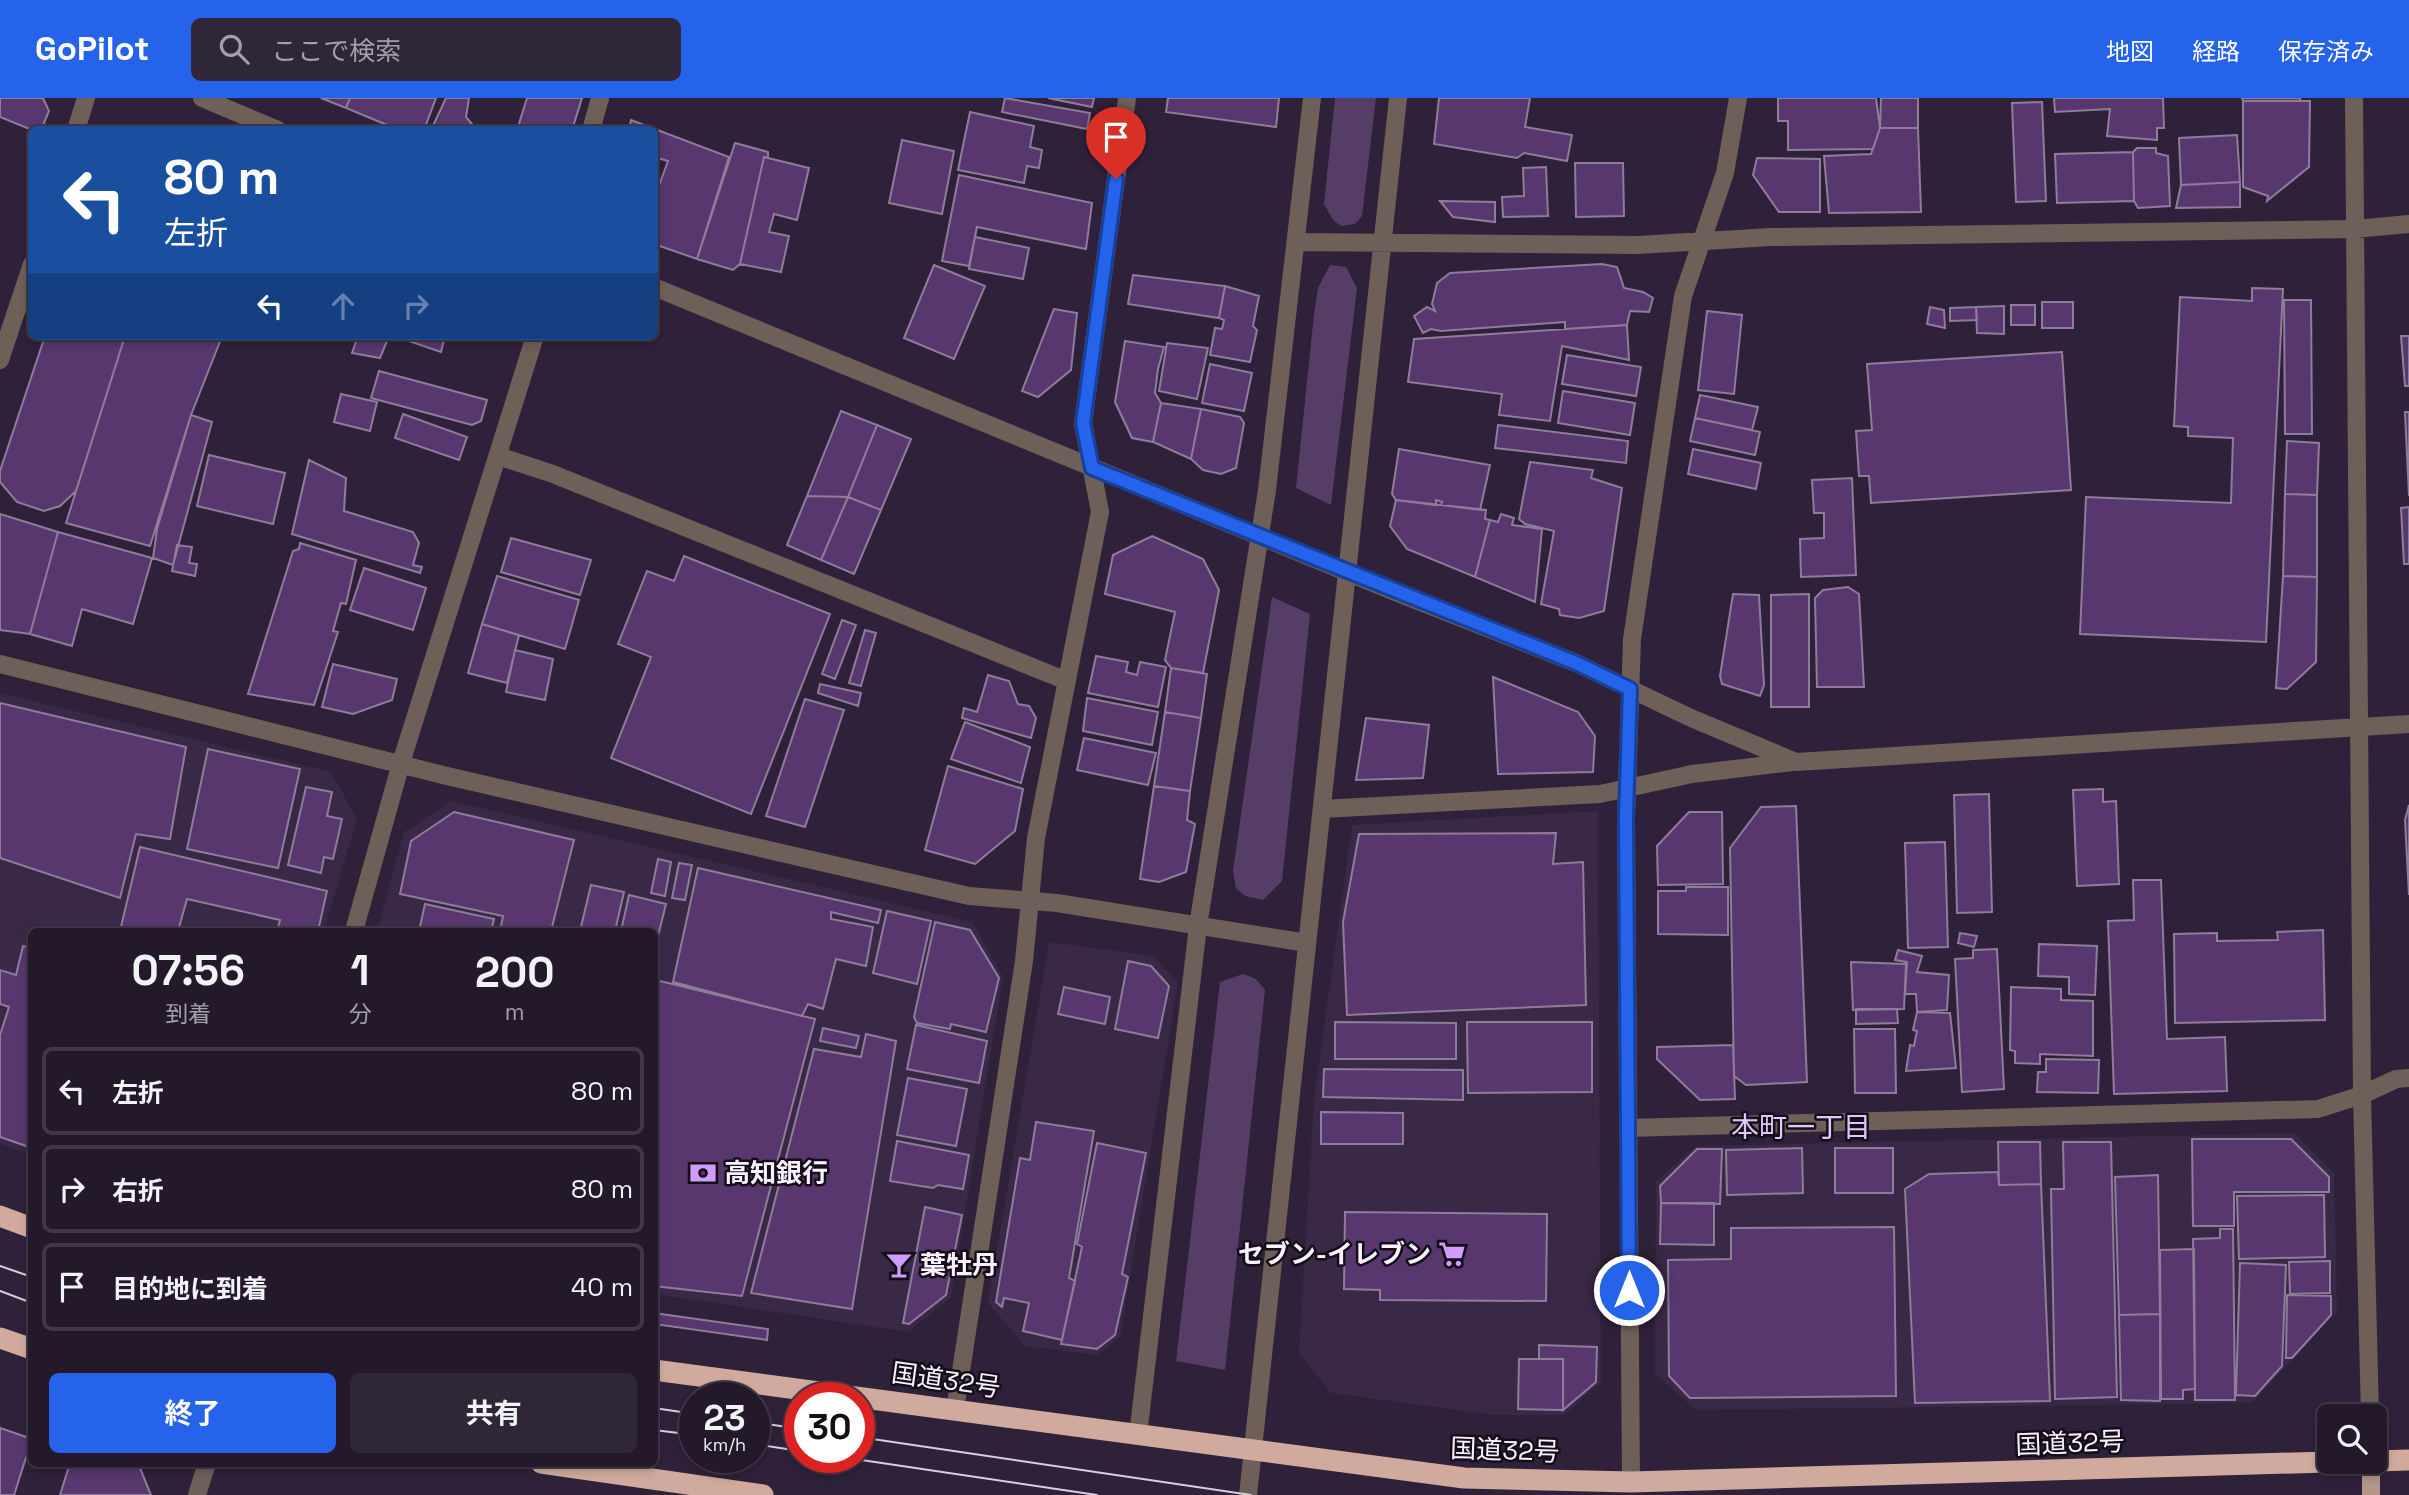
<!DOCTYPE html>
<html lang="ja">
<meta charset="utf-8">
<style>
body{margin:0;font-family:"Space Grotesk","Noto Sans JP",sans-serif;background:#2f2637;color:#f1f3f6;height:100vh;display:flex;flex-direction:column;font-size:26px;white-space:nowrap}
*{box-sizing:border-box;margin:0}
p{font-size:23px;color:#a3a0a9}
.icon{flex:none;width:38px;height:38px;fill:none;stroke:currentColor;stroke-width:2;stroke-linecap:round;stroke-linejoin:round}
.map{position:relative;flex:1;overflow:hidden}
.details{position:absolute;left:28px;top:830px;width:630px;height:539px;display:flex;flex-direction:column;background:#23192b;border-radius:10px;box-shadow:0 4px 10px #0003,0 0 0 2px #403847}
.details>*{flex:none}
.guide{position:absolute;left:28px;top:28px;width:630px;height:214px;border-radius:10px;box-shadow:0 4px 10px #0003,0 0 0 2px #403847;background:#1a4fa0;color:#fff;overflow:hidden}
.tools{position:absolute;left:2317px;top:1306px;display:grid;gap:14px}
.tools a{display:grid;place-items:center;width:70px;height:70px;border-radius:10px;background:#23192b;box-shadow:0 4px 10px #0003,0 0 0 2px #403847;font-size:35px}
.speed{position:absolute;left:679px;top:1284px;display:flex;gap:14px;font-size:35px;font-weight:700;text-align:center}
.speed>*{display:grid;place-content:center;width:91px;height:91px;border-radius:50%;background:#23192b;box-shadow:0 4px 10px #0003,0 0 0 2px #403847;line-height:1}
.speed small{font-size:18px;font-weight:400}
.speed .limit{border:10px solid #d22;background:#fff;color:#111}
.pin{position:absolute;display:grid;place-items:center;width:60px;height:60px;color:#fff;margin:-72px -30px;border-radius:50% 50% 50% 0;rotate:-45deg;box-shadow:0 0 7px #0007}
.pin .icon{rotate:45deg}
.me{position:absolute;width:77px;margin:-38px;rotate:0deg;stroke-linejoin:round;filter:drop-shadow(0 0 5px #0008)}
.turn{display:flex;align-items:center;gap:24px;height:147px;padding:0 21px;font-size:32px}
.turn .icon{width:91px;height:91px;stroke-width:2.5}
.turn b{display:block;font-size:49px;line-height:60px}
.lanes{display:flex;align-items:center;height:66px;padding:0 21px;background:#0003;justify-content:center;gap:35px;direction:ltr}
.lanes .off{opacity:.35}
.eta{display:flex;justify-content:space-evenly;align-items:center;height:119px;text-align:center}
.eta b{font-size:42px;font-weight:700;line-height:49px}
.action{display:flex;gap:14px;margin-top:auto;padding:14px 21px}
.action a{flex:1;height:80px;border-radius:10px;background:#2563eb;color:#fff;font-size:28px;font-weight:700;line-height:80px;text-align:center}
.action a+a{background:#2f2637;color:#f1f3f6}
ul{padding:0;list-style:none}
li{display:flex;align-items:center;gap:21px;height:88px;margin:0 14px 10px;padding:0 7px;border:4px solid #403847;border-radius:10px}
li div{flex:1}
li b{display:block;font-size:26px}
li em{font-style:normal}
header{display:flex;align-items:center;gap:42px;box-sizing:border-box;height:98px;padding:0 35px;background:#2563eb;color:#fff}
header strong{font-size:33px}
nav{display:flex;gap:38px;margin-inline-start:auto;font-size:24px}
.search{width:490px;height:63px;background:#2f2637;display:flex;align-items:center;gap:18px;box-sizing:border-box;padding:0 24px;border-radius:10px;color:#a3a0a9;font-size:26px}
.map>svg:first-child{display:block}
.built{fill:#3a2847}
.green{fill:#553d65}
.building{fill:#58376e;stroke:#8e7d9a;stroke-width:2}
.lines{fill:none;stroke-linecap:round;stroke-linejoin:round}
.minor{stroke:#6e5f59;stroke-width:18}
.major{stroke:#b4968a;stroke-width:18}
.highway{stroke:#d0ab9d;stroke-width:21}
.tram{stroke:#d7cede;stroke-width:2}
.route-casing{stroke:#184099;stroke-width:18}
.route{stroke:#2563eb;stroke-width:12}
.labels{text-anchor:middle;stroke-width:5;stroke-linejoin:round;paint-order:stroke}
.poi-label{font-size:26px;font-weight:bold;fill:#f9f1ff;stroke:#140e18;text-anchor:start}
.street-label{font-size:26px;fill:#f9f1ff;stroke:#140e18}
.neighbourhood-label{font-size:28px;fill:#e1c5fc;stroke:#140e18}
</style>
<header>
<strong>GoPilot</strong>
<div class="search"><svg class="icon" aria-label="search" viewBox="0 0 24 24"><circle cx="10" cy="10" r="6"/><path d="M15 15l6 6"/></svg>ここで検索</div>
<nav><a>地図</a><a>経路</a><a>保存済み</a></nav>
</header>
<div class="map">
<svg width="2409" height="1397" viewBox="0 0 2409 1397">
<rect width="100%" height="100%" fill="#2f2139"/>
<path class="built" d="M0 595 331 674 357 721 324 833H32L31 1057 0 1046Z
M451 703 973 824 1003 879 951 1200 908 1234 655 1196 654 833H377L404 734Z
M1598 713 1601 1284 1564 1317H1495L1331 1295 1299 1256 1314 1002 1352 727Z
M1049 844 1154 858 1178 885 1120 1239 1098 1257 1025 1248 988 1205Z
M2294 1035 2334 1075 2337 1213 2252 1305 1696 1312 1655 1276 1656 1083 1696 1048Z"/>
<path class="green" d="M1335 0H1376L1362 118 1355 126 1341 128 1333 122 1324 106Z
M1330 167 1346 169 1357 190 1331 407 1296 390 1314 216 1318 190Z
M1272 499 1310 516 1282 783 1263 802 1245 798 1236 790 1233 773Z
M1243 876 1256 881 1265 892 1225 1272 1176 1263 1220 884Z"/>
<path class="building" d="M0 0H43L49 13 41 32H32L0 19Z
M321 0H350L346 10Z
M350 0H436L424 32H399L346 10Z
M446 0H469L466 19 472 26 470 32H431Z
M527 0H582L572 32H517Z
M1005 0 1090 15 1087 31 1002 14Z
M1048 0H1094L1092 9Z
M1168 0H1279L1276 29 1166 14Z
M1439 0H1530L1525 29 1572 37 1567 63 1524 55 1517 60 1434 46Z
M1778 0H1876L1880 30 1873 51 1788 52V23H1778Z
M1881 0H1918V30H1880Z
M2054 0H2163L2164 30H2157V42L2107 38 2110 11 2055 14Z
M2242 0H2300V3H2243Z
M2243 3H2310L2309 69 2267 103 2268 98 2243 89Z
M2042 4 2046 103 2016 104 2012 5Z
M970 14 1034 28 1030 49 1042 52 1039 70 1027 68 1024 85 958 72Z
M631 22 729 59 697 161 654 146V101L668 63 654 59V32H629Z
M1880 30H1918L1921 114 1829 115 1824 58 1871 56Z
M2237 37 2240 84 2181 87 2179 40Z
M902 42 954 53 942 116 889 105Z
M735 45 768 54V60L764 59 740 166 733 172 697 161Z
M2137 50H2156V55L2168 58 2170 108 2138 110 2134 103 2133 54Z
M2133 54 2134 103 2057 105 2055 56Z
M764 59 809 70 797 122 774 116 769 134 789 138 781 174 740 166Z
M1757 60 1820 61V114H1779L1753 77Z
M1575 65H1623L1624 118 1576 119Z
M1546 69 1548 118 1503 119 1502 99 1524 98 1523 70Z
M959 77 1092 105 1086 151 977 129 969 168 942 163Z
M2240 84V109L2176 110 2181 87Z
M1440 103 1495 104V124L1453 119Z
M975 139 1029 150 1023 181 969 171Z
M1602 166 1617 169 1624 190 1643 194 1653 200 1649 214 1630 213 1627 227 1565 231V224L1441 233 1431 231 1423 235 1414 218 1427 209 1435 213 1432 206 1437 185 1450 175Z
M934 167 985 188 954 261 904 240Z
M1133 177 1225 188 1219 220 1128 206Z
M1225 188 1259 198 1253 228 1257 232 1250 264 1210 257 1215 230 1222 231 1224 222 1219 220Z
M2252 190 2283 191 2266 544 2080 536 2086 399 2231 405 2233 340 2188 338V329L2174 328 2180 199 2252 203Z
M2284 202H2311L2312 336H2285Z
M2042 204H2073V230H2042Z
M2011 207H2035V227H2011Z
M2004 208V236L1977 235 1976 209Z
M1930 209 1944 212 1945 230 1927 226Z
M1976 209 1977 222 1950 223V210Z
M1054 211 1077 215 1071 272 1038 299 1022 293Z
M1707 213 1742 217 1734 296 1698 292Z
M1627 227 1629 262 1562 248 1550 323 1499 317 1502 296 1408 284 1414 241Z
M45 238H125L76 393 60 408 44 413 17 404 0 384V373Z
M125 238H210L221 241 191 317 150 448 66 425Z
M358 238H389L380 260 352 255Z
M394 238H445L441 254Z
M2401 238H2409V288H2405Z
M1125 243 1164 249 1158 271 1155 295 1161 305 1153 344 1132 340 1115 304Z
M1167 245 1208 250 1197 301 1159 293Z
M2062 254 2071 392 1871 405 1869 378H1859L1856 333 1872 332 1867 266Z
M1567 257 1641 269 1636 298 1562 286Z
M1210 266 1252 275 1244 313 1202 305Z
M379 273 487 302 481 323 472 327 371 300Z
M1563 293 1635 305 1630 337 1558 325Z
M341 296 377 304 370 333 334 324Z
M1700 297 1758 309 1752 332 1695 320Z
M1161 305 1201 311 1191 361 1153 344Z
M1201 311 1240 319 1244 325 1236 370 1221 376 1203 372 1191 361Z
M841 313 877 327 848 399 807 398Z
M2405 314H2409V398Z
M403 316 467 339 459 362 395 340Z
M191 317 212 324 173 467 153 460 157 431Z
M1695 320 1760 334 1755 357 1690 343Z
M877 327 911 341 881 412 848 399Z
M1498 327 1628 343 1626 365 1495 350Z
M2287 343 2319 345 2317 397 2285 396Z
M1399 351 1490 367 1480 412 1441 407 1442 404 1436 402V407L1396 402 1392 396Z
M1693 351 1761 365 1756 391 1688 376Z
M209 357 285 375 273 426 197 408Z
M309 362 346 380 344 413 413 434 419 445 413 467 422 469 420 475 292 436Z
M1530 364 1593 372 1591 380 1622 390 1604 513 1579 520 1560 517 1559 511 1541 506 1554 433 1525 426 1519 421Z
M1852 380 1856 477 1801 479 1800 441 1824 440V415H1814L1812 382Z
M2285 396 2317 397V479L2283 478Z
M807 398 848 399 821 462 787 447Z
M848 399 881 412 854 476 821 462Z
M1396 402 1486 412 1485 421 1490 422 1475 479 1407 451 1390 428Z
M2409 409V466H2404L2401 410Z
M0 416 58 434 30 536 0 532Z
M1501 416 1514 420 1512 427 1542 431 1535 504 1475 479 1490 422 1498 424Z
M58 434 152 460 133 526 82 511 72 548 30 536Z
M1152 438 1203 461 1219 492 1203 575 1171 570 1165 562 1175 514 1105 496 1113 457Z
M511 440 591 462 580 497 501 474Z
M300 445 356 462 346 506 341 505 333 533 338 534 314 607 248 596 293 453 299 451Z
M177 447 192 449 189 465 197 466 195 478 172 473Z
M684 458 830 516 751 716 611 660 651 559 618 546 647 473 674 483Z
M364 470 426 490 413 532 350 512Z
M497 478 579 502 565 551 482 526Z
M2283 478 2317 479 2316 564 2287 591 2276 590Z
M1848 489 1859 496 1864 589H1817L1815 500 1823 492Z
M1733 496 1759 497 1764 587 1760 598 1722 586 1720 578Z
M1809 496V609H1771V497Z
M842 522 856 527 835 581 822 576Z
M482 526 519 537 507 585 468 575Z
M865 532 876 535 861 588 849 585Z
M515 552 553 561 545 602 506 594Z
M1096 558 1128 564 1126 574 1137 577 1140 564 1166 569 1158 609 1088 595Z
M333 566 397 581 392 602 353 616 322 609Z
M1171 570 1207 576 1201 620 1165 614Z
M988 577 1009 583 1018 606 1029 608 1036 620 1031 640 962 620 964 610 977 614Z
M1493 579 1578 614 1595 638 1593 674 1498 676Z
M820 586 861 595 858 608 818 595Z
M1087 600 1158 614 1152 647 1083 633Z
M805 601 844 612 805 729 766 718Z
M0 605 186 649 170 741 136 736 120 800 0 760Z
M1165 614 1201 620 1190 693 1154 688Z
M1366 620 1429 627 1423 680 1356 682Z
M965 624 1030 649 1021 685 951 661Z
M1084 640 1156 655 1148 687 1077 672Z
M208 651 300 671 278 770 187 751Z
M948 668 1023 691 1015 733 975 766 925 752Z
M1154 688 1190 693 1187 722 1195 726 1186 774 1159 784 1140 781Z
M306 689 332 694 327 718 342 721 333 761 324 759 321 775 288 767Z
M2103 691V704L2116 703 2119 786 2077 788 2073 692Z
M1989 696 1992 814 1957 815 1954 697Z
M2409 707V797L2405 722Z
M1796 708 1807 984 1746 987 1734 978 1730 750 1761 709Z
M454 714 574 742 551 833H500L503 818 400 796 411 743Z
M1689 714H1722L1723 786 1658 787 1657 748Z
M1556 735 1553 766 1583 764 1586 907 1347 917 1343 824 1359 736Z
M1945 744 1948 849 1908 850 1905 745Z
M140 749 327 793 318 833H277L280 822 187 801 178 833H120Z
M658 761 671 764 665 798 651 795Z
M679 765 692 767 685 802 672 800Z
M698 770 881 812 878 825 831 814V821L873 829 866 868 836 861 823 911 808 906 802 918 673 884Z
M2133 782H2161L2167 941 2225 939 2227 993 2114 996 2108 823 2134 822Z
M591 787 624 794 615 833H580Z
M1686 789H1728V837L1658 836V793H1686Z
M629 797 666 806 654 854V833H621Z
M425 806 494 821 491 833H419Z
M887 813 931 823 917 886 873 875Z
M935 824 970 832 999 880 986 934 951 926 950 931 917 925 914 919Z
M2323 832 2325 922 2175 925 2174 836 2217 835V843L2278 842 2277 834Z
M1960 835 1977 838 1974 849 1958 845Z
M2039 846 2097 848 2095 897 2069 896V879L2038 878Z
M23 848 32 850V1050L0 1039V937L9 909 0 906V872L16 877Z
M1997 851 2004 991 1962 994 1955 861 1973 860V852Z
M1898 852 1922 858 1917 874 1949 877 1947 912 1917 914 1916 896H1905L1907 864 1895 862Z
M1128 863 1151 868 1169 888 1158 940 1115 931Z
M1851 864 1906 866 1904 911 1853 912Z
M656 882 815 921 742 1198 654 1188Z
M1064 889 1110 899 1105 926 1058 916Z
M2011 889 2061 891V902L2093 903V958L2040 956V966L2015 965V953L2010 952Z
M1856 911H1897L1898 925 1856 926Z
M1917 914 1950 915 1956 970 1906 973 1910 947 1914 948 1917 933 1913 932Z
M1335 924 1456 925V961H1335Z
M1467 924H1592V994L1468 995Z
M916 927 987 943 979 985 907 971Z
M823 930 859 938 856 950 820 943Z
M1854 931H1895L1896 995H1855Z
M866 936 896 943 852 1211 751 1195 814 951 861 959Z
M1733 947 1735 1001 1700 1002 1657 961V949Z
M2046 961 2099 962 2098 995 2037 994 2038 974H2046Z
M1324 971 1463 972V1002L1323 999Z
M908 980 967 991 956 1048 897 1037Z
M1321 1014 1403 1015V1046H1321Z
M1036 1024 1094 1033 1069 1180 1075 1183 1062 1242 1023 1233 1029 1205 1004 1200 1002 1209 996 1204 1020 1060 1030 1062Z
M2192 1041H2291L2329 1079V1094H2234V1128H2193Z
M897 1043 969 1057 963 1091 938 1087 933 1090 890 1083Z
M1998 1044H2040L2041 1086 1999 1087Z
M2063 1044H2111L2117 1299 2055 1301 2051 1091H2064Z
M1097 1045 1146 1055 1122 1176 1128 1179 1115 1237 1097 1251 1061 1246 1082 1149 1077 1146Z
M1802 1050 1803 1095 1727 1097 1726 1052Z
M1835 1050H1893V1095H1835Z
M1697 1051H1722L1720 1106 1661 1105 1660 1088Z
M1998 1074 1999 1087 2041 1086 2050 1303 1915 1305 1905 1091 1929 1076Z
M2158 1077 2160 1216 2119 1217 2115 1079Z
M2324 1097 2325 1159 2239 1161 2237 1098Z
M1661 1105H1714V1147L1660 1146Z
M925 1109 962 1117 946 1197 909 1226 903 1225Z
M1345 1114 1547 1116 1546 1203 1380 1202V1192L1344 1191Z
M1894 1129 1896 1298 1690 1300 1669 1278 1668 1162 1731 1161V1130Z
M2220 1131H2233L2235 1302H2195L2193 1141 2220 1140Z
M2194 1151 2195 1291 2183 1292V1301H2161L2160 1152Z
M2330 1163V1195L2290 1196 2289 1164Z
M2240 1165 2286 1167 2282 1268 2255 1298 2236 1297Z
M2287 1197 2331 1198V1217L2292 1260H2286Z
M654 1215 768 1231 767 1242 654 1226Z
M2160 1216V1303L2121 1302 2119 1217Z
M1539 1247 1597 1249 1596 1284 1563 1312V1261H1539Z
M1519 1261H1563V1312L1518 1311Z
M0 1330 32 1341 14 1397H0Z
M70 1365H138L151 1397H60Z"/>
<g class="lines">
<path class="minor" d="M202 0 278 32
M2354 0 2362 997 2370 1318
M76 32 86 0
M591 32 600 0
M1298 144 1638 147 1771 139 2355 131 2409 126
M654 189 1395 494 1576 565 1691 620 1796 664 2409 626
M0 262 32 166
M498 358 553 376 1067 583
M0 566 447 678 969 798 1057 805 1307 845
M1322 711 1600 696 1692 676 1793 664
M354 833 401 665 535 238
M1628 1030 2318 1011 2362 997 2396 981 2409 980
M955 1312 1024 863 1036 740 1100 414 1083 325 1127 0
M1138 1337 1198 828 1267 392 1312 0
M1631 1384 1626 719 1632 541 1683 198 1725 75 1738 0
M197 1397 207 1365
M1248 1397 1398 0"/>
<path class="major" d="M2371 1363V1397"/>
<path class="highway" d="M0 1118 32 1130
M0 1240 32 1251
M654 1272 1464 1380 1631 1384 2360 1363
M2375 1363 2409 1362
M541 1365 763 1397"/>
<path class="tram" d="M0 1168 32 1179
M0 1193 32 1205
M654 1310 695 1316
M754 1324 800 1331
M654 1332 695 1337
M859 1339 1251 1397
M754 1346 800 1353
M848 1360 1097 1397"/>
</g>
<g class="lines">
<g class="route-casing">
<path id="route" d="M1116 81 1083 325 1092 370 1576 565 1630 591 1626 719 1629 1192"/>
</g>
<use href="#route" class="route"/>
</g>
<defs>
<g id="bank-bare" transform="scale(2.1)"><path d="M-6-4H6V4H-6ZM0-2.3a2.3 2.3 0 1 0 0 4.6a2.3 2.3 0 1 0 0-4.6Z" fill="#d09dfe" stroke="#140e18" stroke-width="2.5" paint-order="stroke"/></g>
<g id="supermarket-bare" transform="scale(2.1)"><path d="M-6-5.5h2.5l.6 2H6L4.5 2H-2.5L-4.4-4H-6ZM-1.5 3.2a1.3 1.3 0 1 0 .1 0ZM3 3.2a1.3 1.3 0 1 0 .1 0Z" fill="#d09dfe" stroke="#140e18" stroke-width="2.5" paint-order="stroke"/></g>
<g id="bar-bare" transform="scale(2.1)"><path d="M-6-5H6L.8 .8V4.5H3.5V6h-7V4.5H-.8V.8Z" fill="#d09dfe" stroke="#140e18" stroke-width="2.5" paint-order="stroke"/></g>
</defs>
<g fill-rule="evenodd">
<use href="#bank-bare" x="703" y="1075"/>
<use href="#supermarket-bare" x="1452" y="1156"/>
<use href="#bar-bare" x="899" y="1167"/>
</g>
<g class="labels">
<g class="poi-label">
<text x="724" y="1084">高知銀行</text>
<text x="1431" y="1165" text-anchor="end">セブン-イレブン</text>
<text x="920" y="1176">葉牡丹</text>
</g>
<g class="street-label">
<text transform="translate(946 1282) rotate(8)" y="9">国道32号</text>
<text transform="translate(2070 1345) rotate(-2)" y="9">国道32号</text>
<text transform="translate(1505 1352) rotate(2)" y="9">国道32号</text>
</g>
<g class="neighbourhood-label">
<text x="1801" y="1039">本町一丁目</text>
</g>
</g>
</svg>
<div class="tools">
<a><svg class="icon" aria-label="search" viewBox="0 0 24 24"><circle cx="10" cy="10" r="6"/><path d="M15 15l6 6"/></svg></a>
</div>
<div class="speed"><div>23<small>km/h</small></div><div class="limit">30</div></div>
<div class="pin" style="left:1116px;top:81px;background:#d93025"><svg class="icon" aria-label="arrive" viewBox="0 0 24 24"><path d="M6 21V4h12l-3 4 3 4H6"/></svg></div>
<svg class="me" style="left:1629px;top:1192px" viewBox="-20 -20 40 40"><circle r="17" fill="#2563eb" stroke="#fff" stroke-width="3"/><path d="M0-11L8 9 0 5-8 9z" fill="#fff"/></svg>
<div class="guide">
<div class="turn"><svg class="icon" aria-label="left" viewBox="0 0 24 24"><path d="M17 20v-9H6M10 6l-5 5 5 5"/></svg><div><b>80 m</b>左折</div></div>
<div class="lanes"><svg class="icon" aria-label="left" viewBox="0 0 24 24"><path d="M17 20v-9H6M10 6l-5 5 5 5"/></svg><svg class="icon off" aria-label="ahead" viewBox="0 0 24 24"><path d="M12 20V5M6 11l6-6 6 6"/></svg><svg class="icon off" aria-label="right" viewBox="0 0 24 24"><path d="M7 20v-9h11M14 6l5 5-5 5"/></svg></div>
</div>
<section class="details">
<div class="eta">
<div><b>07:56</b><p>到着</p></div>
<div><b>1</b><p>分</p></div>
<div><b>200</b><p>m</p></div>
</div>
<ul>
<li><svg class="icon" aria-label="left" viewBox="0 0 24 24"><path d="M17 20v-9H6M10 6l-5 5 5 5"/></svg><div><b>左折</b></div><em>80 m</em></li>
<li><svg class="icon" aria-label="right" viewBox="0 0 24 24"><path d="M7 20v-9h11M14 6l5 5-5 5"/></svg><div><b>右折</b></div><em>80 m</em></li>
<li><svg class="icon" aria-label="arrive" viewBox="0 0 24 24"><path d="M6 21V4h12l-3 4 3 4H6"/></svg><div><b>目的地に到着</b></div><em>40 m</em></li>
</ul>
<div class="action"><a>終了</a><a>共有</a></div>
</section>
</div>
